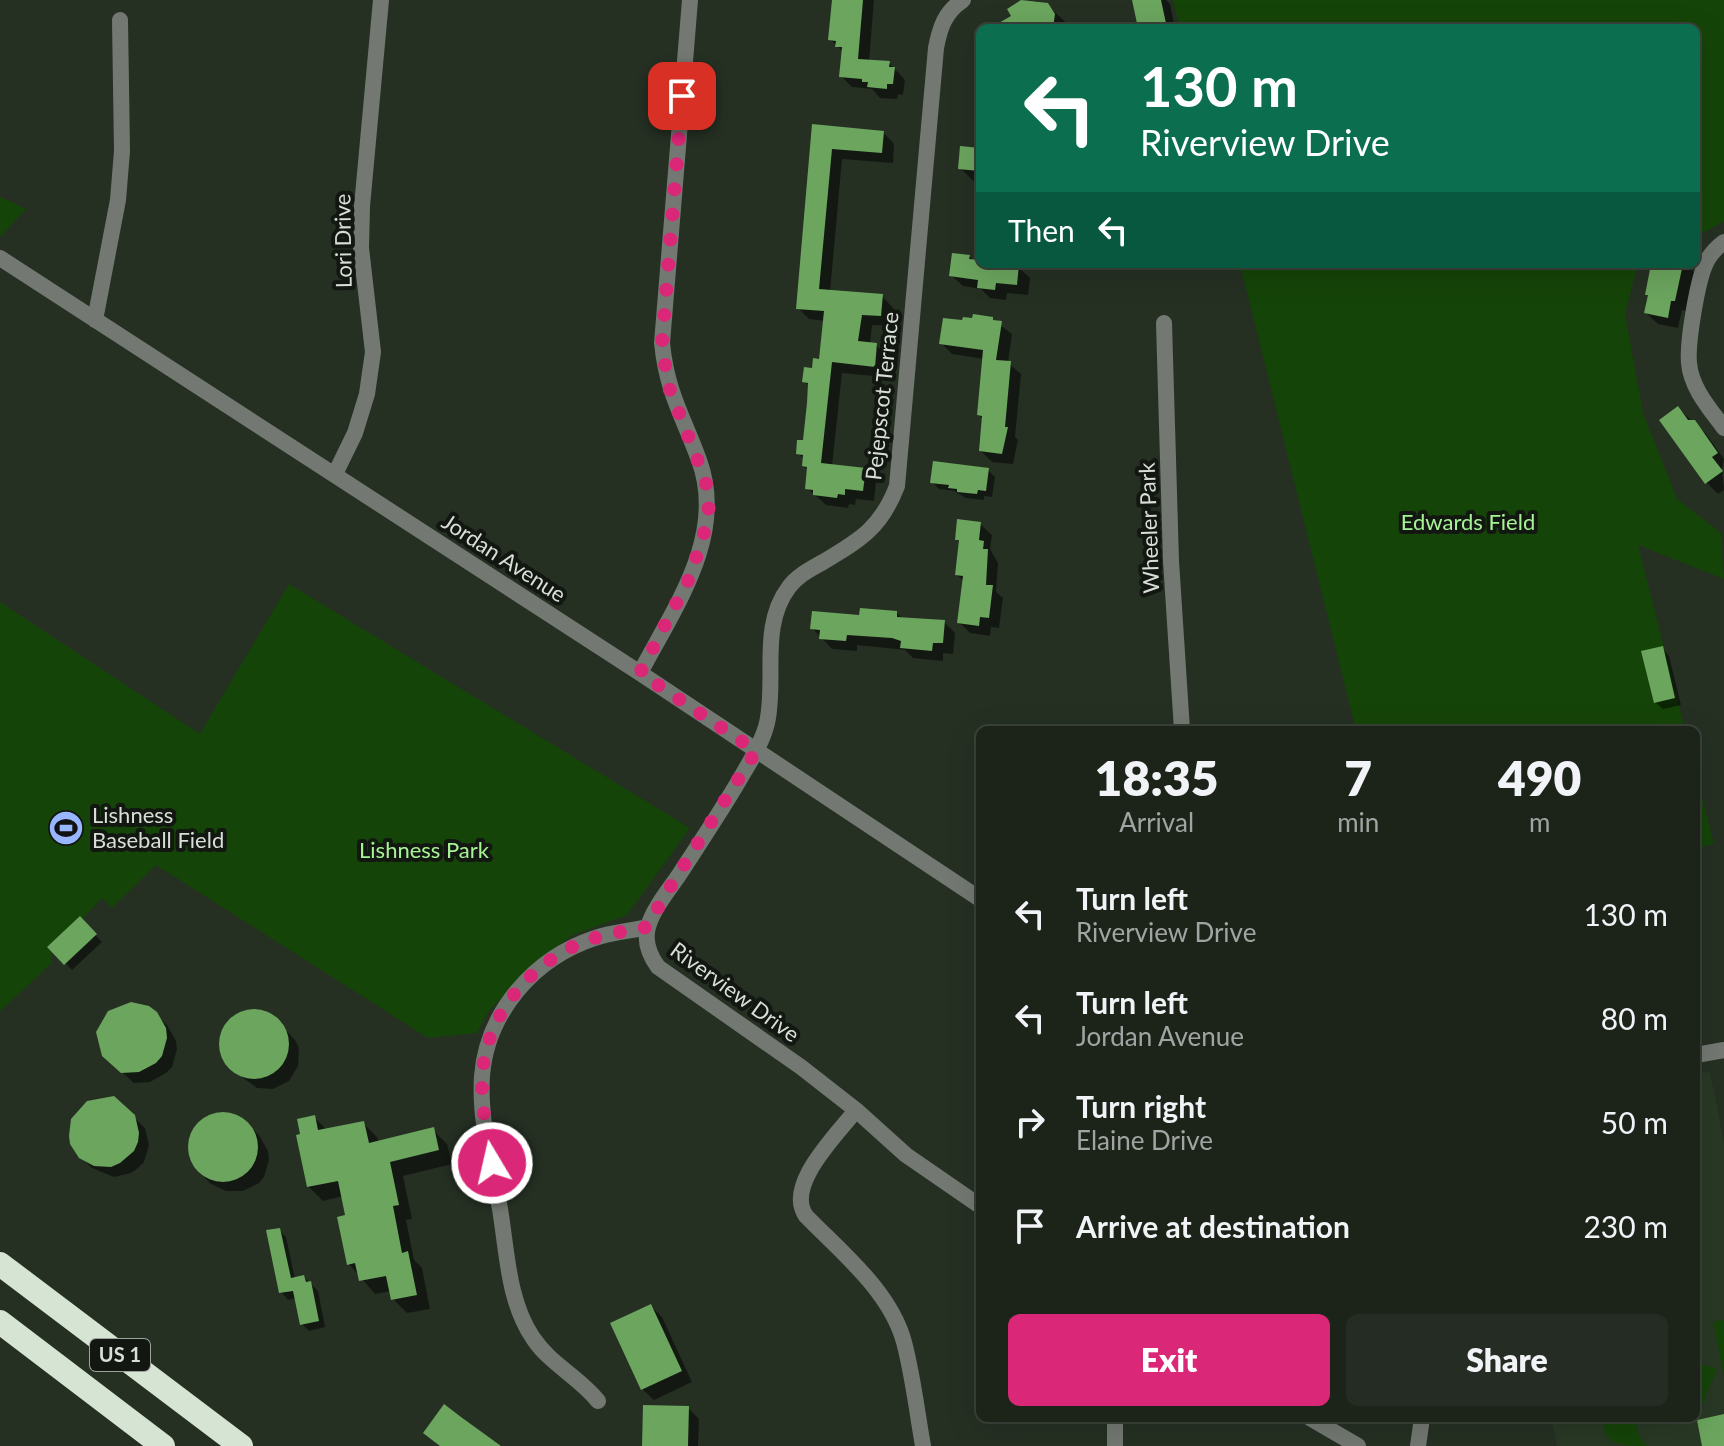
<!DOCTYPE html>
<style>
body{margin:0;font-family:Lato,sans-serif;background:#252c23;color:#f1f3f6;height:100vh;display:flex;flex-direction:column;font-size:30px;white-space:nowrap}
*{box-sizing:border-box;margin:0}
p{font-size:26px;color:#a0a4a2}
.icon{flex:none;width:44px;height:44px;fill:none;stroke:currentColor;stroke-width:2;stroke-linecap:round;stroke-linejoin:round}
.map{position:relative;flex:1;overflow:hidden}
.details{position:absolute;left:976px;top:726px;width:724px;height:696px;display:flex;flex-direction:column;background:#1c241a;border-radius:12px;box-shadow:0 8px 32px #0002,0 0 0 2px #3a4139}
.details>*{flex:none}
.hud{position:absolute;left:976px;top:24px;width:724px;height:244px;border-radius:12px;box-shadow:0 8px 32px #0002,0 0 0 2px #3a4139;background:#0b6e4f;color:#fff;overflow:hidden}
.pin{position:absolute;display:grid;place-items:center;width:68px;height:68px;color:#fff;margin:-34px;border-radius:16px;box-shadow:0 4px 12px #0006}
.me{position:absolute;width:88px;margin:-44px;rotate:351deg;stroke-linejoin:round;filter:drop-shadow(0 0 6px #0008)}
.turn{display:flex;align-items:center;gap:28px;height:168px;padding:0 32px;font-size:36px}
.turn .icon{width:104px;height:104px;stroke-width:2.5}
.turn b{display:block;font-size:56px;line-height:68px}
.then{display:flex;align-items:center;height:76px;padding:0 32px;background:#0003;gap:16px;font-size:30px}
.eta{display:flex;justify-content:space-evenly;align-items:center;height:136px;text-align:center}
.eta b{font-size:48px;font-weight:800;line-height:56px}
.primary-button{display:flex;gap:16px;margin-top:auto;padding:16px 32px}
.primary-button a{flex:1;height:92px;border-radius:12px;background:#db2777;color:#fff;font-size:32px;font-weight:800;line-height:92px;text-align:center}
.primary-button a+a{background:#252c23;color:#f1f3f6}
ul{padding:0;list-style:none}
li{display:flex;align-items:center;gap:24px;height:104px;padding:0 32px}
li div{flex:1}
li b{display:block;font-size:30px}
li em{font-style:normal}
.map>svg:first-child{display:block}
.built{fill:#293825}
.green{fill:#154408}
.shadow{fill:#0007}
.building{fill:#6ba55e}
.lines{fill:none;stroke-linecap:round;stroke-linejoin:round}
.minor{stroke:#737972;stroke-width:16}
.motorway{stroke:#d6e5d3;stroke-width:24}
.route{stroke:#db2777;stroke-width:14;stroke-dasharray:0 25.2}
.labels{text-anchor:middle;stroke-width:8;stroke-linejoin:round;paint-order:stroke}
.shield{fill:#121711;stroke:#9da39c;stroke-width:2}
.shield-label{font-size:20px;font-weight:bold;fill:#d8dfd7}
.street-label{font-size:22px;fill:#d8dfd7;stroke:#121711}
.park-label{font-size:22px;fill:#a6f395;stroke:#121711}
.poi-label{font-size:22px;fill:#d8dfd7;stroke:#121711;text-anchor:start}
</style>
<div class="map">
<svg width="1724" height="1446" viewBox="0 0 1724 1446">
<rect width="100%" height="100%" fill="#253023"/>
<path class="built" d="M1710 1071 1724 1144V1446H1557L1551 1418H1696V1074Z"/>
<path class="green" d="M1173 0H1724V221L1696 237V28H1180Z
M0 197 26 209 0 237Z
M1240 264H1638L1625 314 1643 413 1677 499 1721 533 1724 579 1638 545 1685 730H1356Z
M289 584 690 828 627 915 573 935 536 961 488 1012 477 1033 428 1038 156 865 112 908 102 898 82 919 79 917 47 947 51 952 52 963 0 1011V602L200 734Z
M1696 774 1714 844 1696 848Z
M1724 1320V1376L1713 1322Z
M1696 1362 1717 1369 1699 1412 1696 1411Z
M1603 1418H1634L1639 1435 1647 1446C1622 1446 1603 1446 1603 1418Z"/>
<path class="shadow" d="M834 0H874L869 62 889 63 905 80 903 95 898 94 897 99 880 98 872 89 852 87 841 76 843 52 830 39Z
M1134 0H1166L1170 4 1175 28H1140Z
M1035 1 1047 5 1072 28H1006Z
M814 126 883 132 894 144 893 163 842 159 830 292 882 296 893 308 891 326 872 325 870 344 876 345 887 356 885 377 842 373 832 466 865 470 876 481 874 501 856 499 855 505 849 504 848 508 826 505 807 488 809 471 804 466 805 460 798 453 804 442 810 387 804 381 821 361 825 321 809 319 798 308Z
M962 148 980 149V187L960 168Z
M969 257 980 264 1018 267 1030 278 1028 295 1007 293 1006 300 990 298 981 289 963 286 951 275Z
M1653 264H1692L1691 269 1694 272 1686 311 1682 310 1678 328 1658 324 1646 313 1650 297 1647 294Z
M992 319 1012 334 1008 363 1021 374 1015 437 1018 440 1013 464 992 462 981 451 984 420 979 415 984 359 952 354 941 343 964 323Z
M1678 408 1706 434 1724 459 1722 469 1724 490 1718 494 1707 483 1661 420Z
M988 470 995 477 992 497 984 496V500L966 498 954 491 939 489 932 482Z
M980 524 992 535 990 549 998 563 996 592 1003 598 999 628 991 627 990 636 970 633 959 622 965 582 957 575 961 543 957 539Z
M897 613 903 619 944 622 955 633 953 654 943 653V661L913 658 905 650 857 645V651L832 649 813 629 861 617Z
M1662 648 1669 656 1681 705 1663 709 1655 702Z
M80 919 102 942 72 970 50 947Z
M254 1011 262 1012 278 1021 295 1040 299 1048 298 1066 289 1081 273 1089 257 1088 238 1074 226 1062 221 1047 223 1032 238 1015Z
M155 1014 167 1025 176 1041 177 1049 172 1067 166 1073 150 1082 134 1083 111 1062Z
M113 1098 145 1128 149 1145 144 1162 138 1168 131 1173 114 1177 92 1168 81 1157Z
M215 1114H232L240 1118 259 1135 268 1151 269 1160 264 1177 259 1183 243 1191H226L211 1184 199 1172 190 1150 196 1127Z
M314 1117 327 1130 363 1123 377 1137 379 1143 433 1130 447 1144 452 1164 403 1176 412 1219 406 1220 414 1260 422 1268 430 1309 407 1313 393 1299 391 1291 375 1294 349 1264 348 1217 343 1196 323 1201 308 1186Z
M279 1230 286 1237 295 1279 304 1277 318 1291 325 1327 309 1331 302 1324 297 1298 288 1300 281 1292Z
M651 1306 662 1317 692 1382 654 1400 642 1389Z
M688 1408 699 1419 698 1446H644Z"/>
<path class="building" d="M832 0H863L858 59 890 61 889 67H895L893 84H887V89L867 87 868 82H862V79L839 77 842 47H835L836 41 828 40Z
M1021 0 1048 3 1055 14 1053 28H990L1011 16 1007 9Z
M1132 0H1161L1167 28H1138Z
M812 124 884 131 882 153 832 149 819 289 883 294 881 316 862 315 858 341 877 343 875 367 832 362 821 463 866 468 863 491 845 489V495L838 494 837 498 813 495V490L805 489 807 467 802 466 803 455 796 454 797 440H803L807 403 808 383 802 382 804 367 812 368 813 358 819 359 824 311 796 309Z
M960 146 980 148 979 171 958 169Z
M952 253 970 255 969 259 980 260V264H1019L1017 285 996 283 995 290 977 288 978 280 949 276Z
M1651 264H1683L1675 301H1671L1668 318 1644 313 1648 295H1645Z
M973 314 993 317V320L1002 321 996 360 1011 361 1005 427H1008L1002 454 979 451 982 416 977 415 983 350 939 344 943 318 962 320 963 317 972 318Z
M1678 406 1688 420H1695L1718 453 1712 457 1723 471 1705 484 1659 420Z
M933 461 989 468 986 491 978 490 977 494 957 492V489L948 488 949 485 930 483Z
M957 519 981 522 979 540 984 541 983 549H988L986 585H993L989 618 980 617 979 626 957 623 963 576 955 575 959 540H955Z
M860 608 897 611V617L945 620 943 643H933L932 651 900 648 901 641 892 638 847 635 846 641 819 639 820 630 810 629 812 611 859 615Z
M1663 646 1675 698 1654 703 1641 651Z
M80 916 97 934 64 965 47 947Z
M131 1002 149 1006 157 1012 166 1028 167 1038 162 1056 156 1063 139 1072 121 1073 102 1056 96 1032 108 1011Z
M219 1044a35 35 0 1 1 70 0a35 35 0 1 1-70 0Z
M114 1096 135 1115 139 1133 138 1142 134 1151 120 1163 111 1167 94 1166 79 1158 70 1144 69 1136 71 1119 87 1101Z
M188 1147a35 35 0 1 1 70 0a35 35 0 1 1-70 0Z
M315 1115 318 1130 364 1121 369 1143 434 1127 439 1150 390 1162 399 1205 393 1206 402 1253 408 1251 417 1295 391 1300 386 1276 359 1281 355 1263 347 1265 337 1217 345 1215 338 1181 307 1187 296 1135 300 1134 297 1119Z
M280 1228 291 1278 304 1275 306 1282 311 1281 319 1321 300 1325 293 1291 279 1293 266 1230Z
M651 1304 682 1371 641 1390 610 1323Z
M444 1404 461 1417 501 1446H440L423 1433Z
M643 1405 689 1406 688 1446H642Z
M1724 1414V1446H1702L1697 1420Z"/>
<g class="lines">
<path class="minor" d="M963 0C945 12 940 27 936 48L897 486C881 528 860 540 823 562 811 569 798 575 789 587 759 627 777 678 767 723 763 740 753 757 744 772 724 807 701 841 679 875 668 891 653 909 648 927 644 942 650 956 658 967L801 1067 856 1110 906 1155 980 1206
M1724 242C1716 248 1709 255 1705 265 1697 284 1687 343 1689 363 1691 388 1710 409 1724 428
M0 258 640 673 980 899
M95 320 118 200 122 151 120 20
M1164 323 1171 561 1182 730
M335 474 355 433 367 394 373 352 361 248 362 206 381 0
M640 673C674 608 727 536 699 460 683 416 667 393 662 343L690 0
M1696 1055 1724 1050
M856 1110C838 1134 784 1185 806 1216 842 1253 890 1291 904 1342 913 1376 917 1412 923 1446
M598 1401C579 1377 550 1364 533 1338 508 1302 507 1251 500 1209 492 1167 479 1120 482 1076 487 1012 534 958 595 938 612 932 630 931 648 927
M1115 1418V1446
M1310 1418 1358 1446
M1418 1446 1422 1418"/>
<path class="motorway" d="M0 1264 241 1446
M0 1322 163 1446"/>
</g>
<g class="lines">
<path class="route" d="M492 1163C487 1135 481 1106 482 1078 485 1017 528 965 583 942 604 934 626 931 648 927L662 900 756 751 640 673 690 577 708 520 709 499 705 479 668 385 662 343 682 96"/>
</g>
<defs>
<g id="stadium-disc" transform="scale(1.8)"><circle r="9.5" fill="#97b6fd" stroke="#121711"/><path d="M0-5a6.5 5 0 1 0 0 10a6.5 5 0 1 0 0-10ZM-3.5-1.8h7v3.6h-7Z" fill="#111"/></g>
</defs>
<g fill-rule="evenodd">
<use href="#stadium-disc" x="66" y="828"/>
</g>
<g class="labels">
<rect class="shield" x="90" y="1339" width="60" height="32" rx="6"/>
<g class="shield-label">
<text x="120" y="1362">US 1</text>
</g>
<g class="street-label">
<text transform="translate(343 241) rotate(-91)" y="8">Lori Drive</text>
<text transform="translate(882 396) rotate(-84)" y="8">Pejepscot Terrace</text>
<text transform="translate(1149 528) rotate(-92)" y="8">Wheeler Park</text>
<text transform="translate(504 558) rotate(33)" y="8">Jordan Avenue</text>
<text transform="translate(735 992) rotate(36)" y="8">Riverview Drive</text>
</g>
<g class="park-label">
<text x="1468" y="530">Edwards Field</text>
<text x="424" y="858">Lishness Park</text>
</g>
<g class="poi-label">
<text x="92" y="823">Lishness<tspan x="92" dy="25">Baseball Field</tspan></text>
</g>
</g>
</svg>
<div class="pin" style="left:682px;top:96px;background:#d93025"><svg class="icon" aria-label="arrive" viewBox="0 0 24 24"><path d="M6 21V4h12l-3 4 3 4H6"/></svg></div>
<svg class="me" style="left:492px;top:1163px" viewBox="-20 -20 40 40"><circle r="17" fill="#db2777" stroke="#fff" stroke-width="3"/><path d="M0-11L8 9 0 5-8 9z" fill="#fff"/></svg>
<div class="hud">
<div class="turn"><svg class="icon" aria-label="left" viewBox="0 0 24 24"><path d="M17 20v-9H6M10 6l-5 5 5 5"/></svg><div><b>130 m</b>Riverview Drive</div></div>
<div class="then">Then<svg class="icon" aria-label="left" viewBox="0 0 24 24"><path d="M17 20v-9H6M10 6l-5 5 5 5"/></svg></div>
</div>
<section class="details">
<div class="eta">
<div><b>18:35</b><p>Arrival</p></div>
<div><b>7</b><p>min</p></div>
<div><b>490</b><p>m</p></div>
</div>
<ul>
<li><svg class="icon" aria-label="left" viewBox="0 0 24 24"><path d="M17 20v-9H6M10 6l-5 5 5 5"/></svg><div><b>Turn left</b><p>Riverview Drive</p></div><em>130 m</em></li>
<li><svg class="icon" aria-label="left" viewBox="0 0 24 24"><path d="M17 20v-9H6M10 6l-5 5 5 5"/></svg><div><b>Turn left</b><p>Jordan Avenue</p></div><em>80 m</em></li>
<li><svg class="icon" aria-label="right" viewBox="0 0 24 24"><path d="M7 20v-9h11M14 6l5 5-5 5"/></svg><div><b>Turn right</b><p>Elaine Drive</p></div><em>50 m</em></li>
<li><svg class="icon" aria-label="arrive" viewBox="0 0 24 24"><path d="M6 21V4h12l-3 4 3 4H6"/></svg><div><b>Arrive at destination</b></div><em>230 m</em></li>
</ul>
<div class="primary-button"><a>Exit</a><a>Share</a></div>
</section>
</div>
